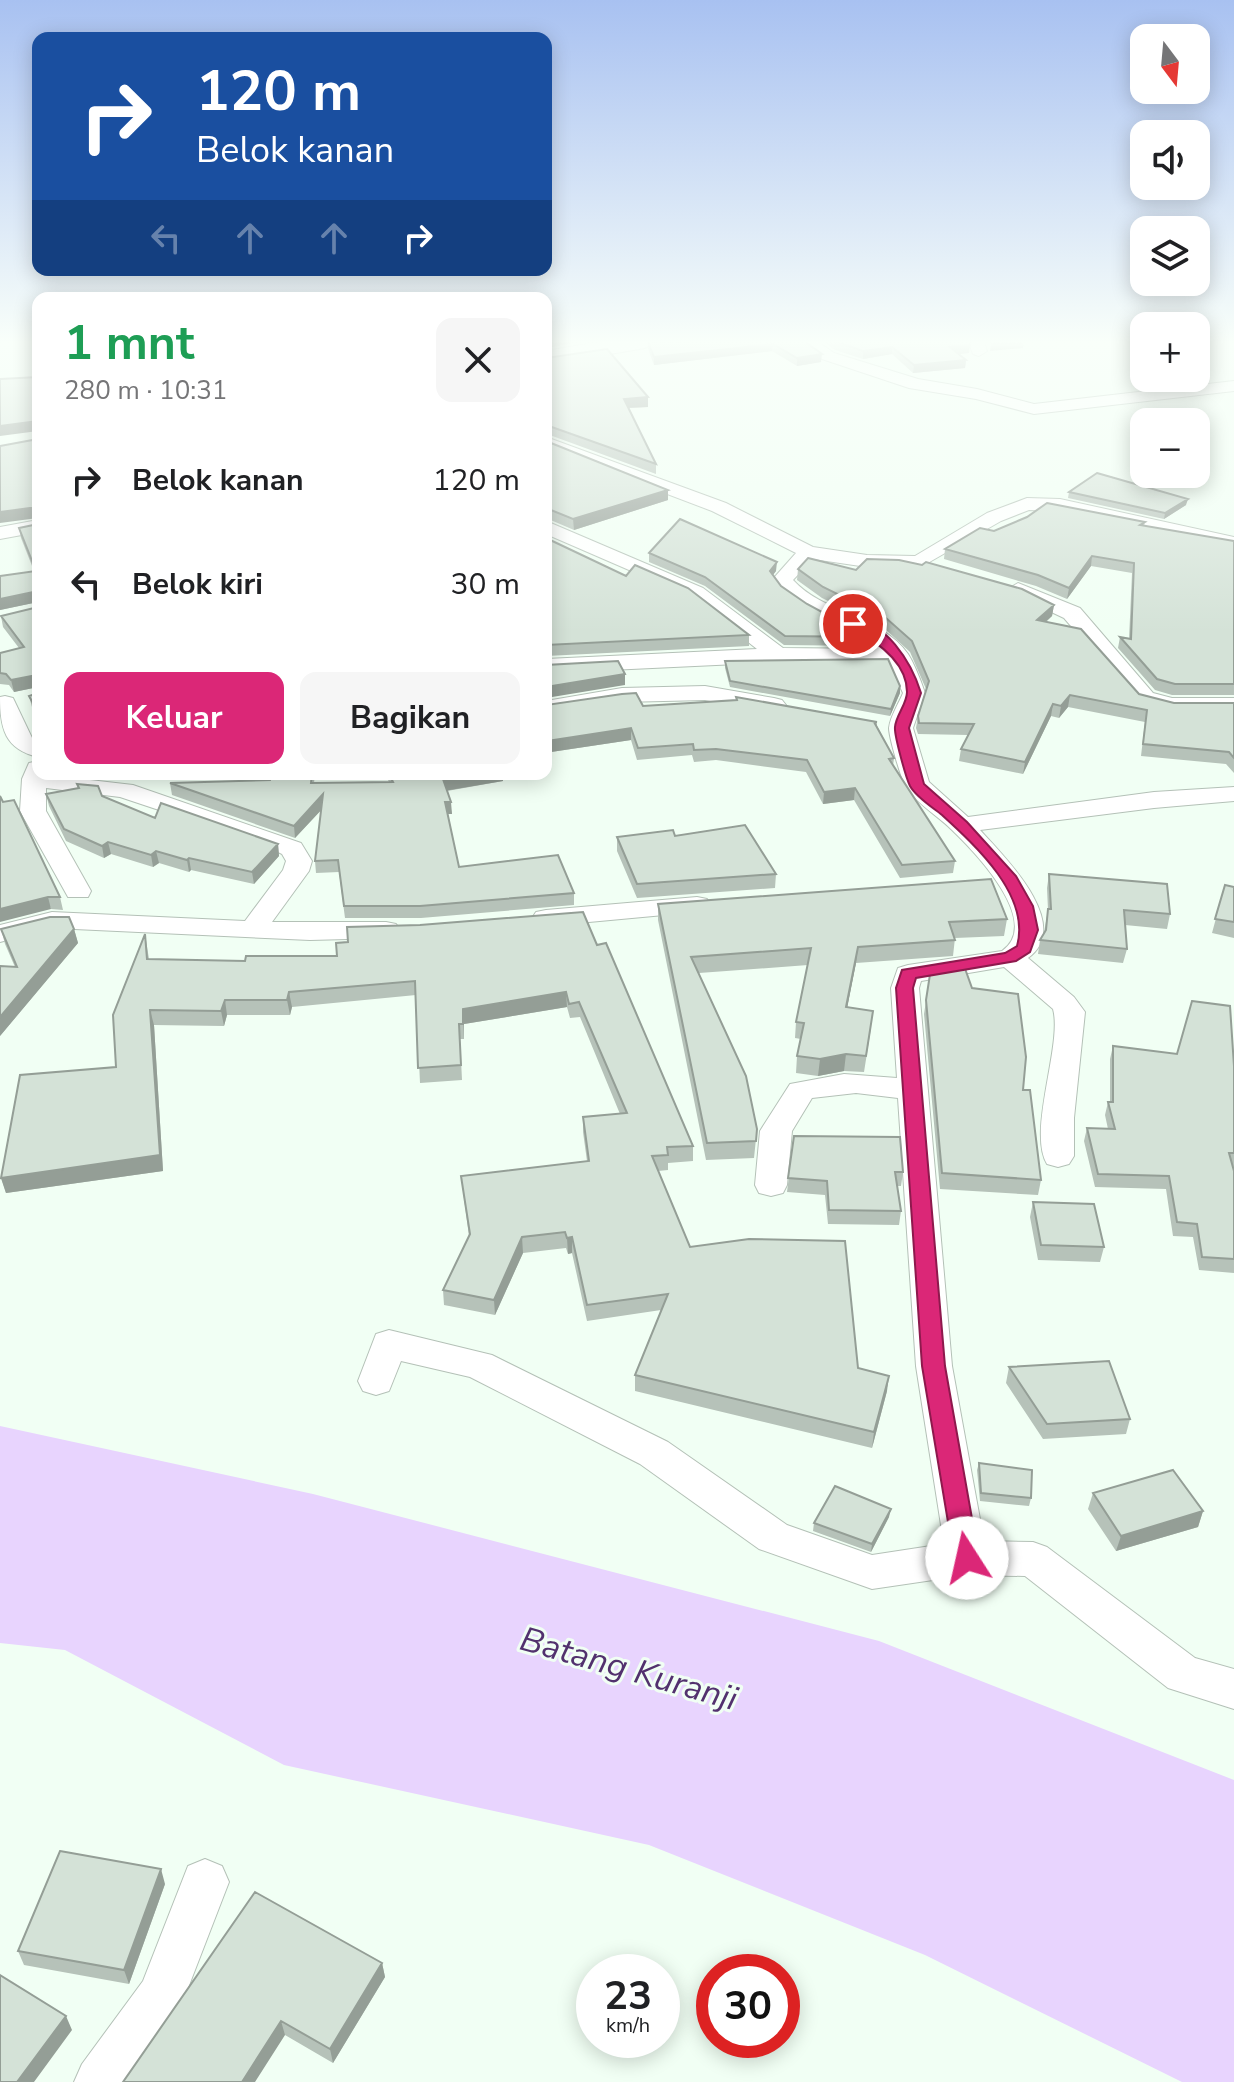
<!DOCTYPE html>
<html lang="id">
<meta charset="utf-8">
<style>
body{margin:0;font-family:"Nunito Sans",sans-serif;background:#f6f6f6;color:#202124;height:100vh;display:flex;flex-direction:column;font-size:30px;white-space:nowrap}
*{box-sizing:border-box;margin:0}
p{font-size:26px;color:#757577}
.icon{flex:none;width:44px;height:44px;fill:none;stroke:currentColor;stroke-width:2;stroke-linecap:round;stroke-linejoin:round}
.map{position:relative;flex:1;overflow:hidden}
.drawer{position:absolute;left:32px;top:292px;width:520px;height:488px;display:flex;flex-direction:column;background:#fff;border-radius:16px;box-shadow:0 4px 20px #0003}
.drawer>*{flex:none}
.banner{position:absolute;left:32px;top:32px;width:520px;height:244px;border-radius:16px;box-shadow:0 4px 20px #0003;background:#1a4fa0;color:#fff;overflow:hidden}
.needle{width:52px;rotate:164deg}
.tools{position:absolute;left:1130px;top:24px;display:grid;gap:16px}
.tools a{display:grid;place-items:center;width:80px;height:80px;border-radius:16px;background:#fff;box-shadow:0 4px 20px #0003;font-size:40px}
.speed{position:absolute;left:576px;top:1954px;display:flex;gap:16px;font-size:40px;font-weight:700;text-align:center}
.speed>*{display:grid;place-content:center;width:104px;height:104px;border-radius:50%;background:#fff;box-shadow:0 4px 20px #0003;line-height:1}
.speed small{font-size:20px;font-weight:400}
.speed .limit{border:12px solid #d22;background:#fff;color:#111}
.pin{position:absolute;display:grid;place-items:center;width:68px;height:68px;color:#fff;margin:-34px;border:4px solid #fff;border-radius:50%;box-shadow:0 2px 8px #0007}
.me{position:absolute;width:88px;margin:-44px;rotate:350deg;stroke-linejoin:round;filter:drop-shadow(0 0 6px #0008)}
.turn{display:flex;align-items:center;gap:28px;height:168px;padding:0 32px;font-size:36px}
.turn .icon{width:104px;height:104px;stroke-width:2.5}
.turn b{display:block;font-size:56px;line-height:68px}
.lanes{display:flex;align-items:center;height:76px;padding:0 32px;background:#0003;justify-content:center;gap:40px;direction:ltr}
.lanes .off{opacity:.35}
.round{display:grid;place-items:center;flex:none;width:84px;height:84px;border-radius:16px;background:#f6f6f6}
.headline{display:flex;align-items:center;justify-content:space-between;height:136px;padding:0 32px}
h1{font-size:48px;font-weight:700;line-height:60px;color:#1e9e55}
.button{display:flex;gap:16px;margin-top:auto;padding:16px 32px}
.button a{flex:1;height:92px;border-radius:16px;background:#db2777;color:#fff;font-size:32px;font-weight:700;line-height:92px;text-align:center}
.button a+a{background:#f6f6f6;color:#202124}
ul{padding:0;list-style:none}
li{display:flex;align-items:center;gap:24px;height:104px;padding:0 32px}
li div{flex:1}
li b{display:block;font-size:30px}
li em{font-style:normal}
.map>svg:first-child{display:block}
.water{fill:#e8d4fe}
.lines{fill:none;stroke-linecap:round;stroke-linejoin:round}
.minor-casing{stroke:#b4c1b7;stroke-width:2}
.secondary-casing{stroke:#b4c1b7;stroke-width:2}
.minor{fill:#fff;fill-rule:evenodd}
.secondary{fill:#fff;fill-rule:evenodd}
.wall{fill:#b6c2b9}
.shaded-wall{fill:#949e96}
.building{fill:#d4e2d7;stroke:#949e96;stroke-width:2}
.route{fill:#db2777;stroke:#8e194d;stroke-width:2}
.labels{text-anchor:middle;stroke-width:6;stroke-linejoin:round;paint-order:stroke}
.near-water-label{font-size:34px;font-style:italic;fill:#52316e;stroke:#f1fff4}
</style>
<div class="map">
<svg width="1234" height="2082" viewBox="0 0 1234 2082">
<rect width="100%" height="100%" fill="#f1fff4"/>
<path class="water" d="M0 1426 313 1494 879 1641 1234 1780V2082H1182L925 1955 649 1845 284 1765 65 1650 0 1643Z"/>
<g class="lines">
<g class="minor-casing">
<path id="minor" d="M798 341H817L834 353 918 379 977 389 1034 404 1234 381V391L1034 414 976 399 909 388 822 359Z
M968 341H984L987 351 979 356 973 354Z
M546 437 726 503 813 547 867 555 915 556 987 513 1027 498 1060 499 1234 537V549L1060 511 1029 510 1001 521 919 568 867 567 813 559 793 580C824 614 882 616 908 654 914 663 921 681 925 693L913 728 929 782 968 817 1154 792 1234 787V801L1154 808 980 830C1004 856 1074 925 1028 958L1074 997 1085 1012 1074 1118V1156L1069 1164 1058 1167 1047 1164C1027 1131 1063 1044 1053 1009L1004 967 921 981 919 988 952 1366 984 1541 1033 1542 1047 1547 1195 1658 1234 1669V1709L1168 1688 1025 1576 967 1575 872 1589 759 1549 640 1464 470 1377 401 1361 389 1391 376 1395 363 1391 358 1381 376 1334 389 1330 492 1355 668 1442 787 1525 872 1555 944 1544 916 1366 898 1098 856 1093 812 1098 792 1131 787 1185 783 1193 771 1196 759 1193 755 1185 760 1131 790 1084 844 1074 897 1078 891 988 898 968 908 965 1002 951C1043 922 975 852 951 829 938 816 916 803 906 787 901 779 889 737 889 728 890 717 899 703 903 693L889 663 778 662 546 673V659L757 649 689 596 546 534V521L703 588 783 648 876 649C845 621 797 616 772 580L796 553 712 511 546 448Z
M38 520V532L0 539V527Z
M1018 583 1080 608 1153 693 1172 698H1234V712H1172L1137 703 1064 618 1011 593 1008 589Z
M705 686 774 698 782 700 786 705 782 710 774 712 705 700 622 702 546 715V701L622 688Z
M5 696 13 698 33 740 38 742V757C5 749 0 729 0 697Z
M38 761V774L133 785 301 843 312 861 309 871 272 922H386L396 924 400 930 396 936 386 938 310 940 53 928 0 942V925L52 912 245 921 283 870 286 861 282 854 264 845 120 797 46 788V811L91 891 88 897H68L20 811 22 779 29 763Z
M697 897 707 899 711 905 707 911 546 926 536 924 532 918 536 912 546 910Z
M205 1859 222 1866 229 1882 178 2014 131 2082H74L82 2064 143 1981 188 1866Z"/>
</g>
<g class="secondary-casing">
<path id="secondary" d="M604 341H656L645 348 546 365V351Z"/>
</g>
<use href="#minor" class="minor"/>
<use href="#secondary" class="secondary"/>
</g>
<path class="wall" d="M804 341 821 362 797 366 772 351 654 365 648 349V342Z
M823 341H969V353L958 354 966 360 965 368 913 373 892 354 863 359 835 350Z
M546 358 648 407 629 408 656 464V474L547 434 546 435Z
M546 441 668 500 574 530 546 518Z
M1069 492 1186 505 1164 519 1068 498Z
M1145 522 1144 526 1234 541V695H1172L1155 690 1118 648 1120 637 1129 639 1132 573 1091 566 1067 599 1036 586 944 559 945 549 994 531Z
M38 524V602L0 610V576L34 571 21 538 19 528Z
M546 527 547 538 749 635V646L546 656Z
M649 553 776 571 773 575 781 586 807 604 868 637 867 646 784 645 705 586 649 562Z
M798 569 856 570 1054 605 1052 616 1046 622 1139 694 1174 703H1234V773L1226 764 1141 756 1145 722 1068 707 1059 718 1051 716 1023 774 959 761 961 749 968 735 918 734 916 728 918 716 926 689 910 652 885 629 822 598 797 580Z
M38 607V719L32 707 29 696 38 693V687L14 692 9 685 0 684V653L19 648 3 627 1 616Z
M725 661 900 686V693L890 716 730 687 725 668Z
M736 697 877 722V726L894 758 893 766 955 861 953 873 900 878 854 800 823 804 806 772 716 760 694 762 692 755 637 760 631 740 551 752 552 761 546 705 643 706 736 700Z
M68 774H93V777Z
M271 774H315L314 783 389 782 385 774H503V781L447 791 452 814H448L459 867 574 893V905L421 918H345L339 872 316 873 315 861 321 810 295 838 172 795 170 783 270 780Z
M77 784 102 796 155 818 278 844 279 856 254 884 191 870 189 872 159 863 153 867 111 854 104 858 66 841 49 806 46 794 78 788Z
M3 802 60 897 63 910 51 909Z
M675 836 776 874 775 888 637 898 617 851V837Z
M1049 874 1170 914 1167 929 1125 925 1127 949 1123 963 1038 954 1040 940 1044 933 1048 910 1047 888Z
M1225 885 1234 887V938L1212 933Z
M658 904 1007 919 1004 936 955 938 953 956 856 963 847 1008 871 1028 864 1072 844 1071 818 1076 796 1073 797 1056 801 1039 795 1038 796 1022 808 965 699 973 757 1129 754 1158 706 1160 658 920Z
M1 929H74L78 943 0 1036 15 967 5 944Z
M145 934 149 959 245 961 597 945 693 1146V1161L668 1163V1170L658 1171 690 1247 858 1368 887 1391 872 1448 635 1391V1375L661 1310 587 1321 572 1253 568 1254 566 1248 523 1253 495 1315 444 1305 443 1290 469 1236 461 1176 587 1161 583 1132V1117L620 1114 580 1017 570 1018 567 1007 464 1024V1039H460L462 1080 420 1083 416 995 292 1007 290 1015H227L224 1026 154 1025 163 1171 6 1193 1 1178 116 1067Z
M931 968 972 988 1023 1090 1041 1180 1038 1195 940 1189 924 1014Z
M1113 1046 1234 1066V1167H1233L1234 1171V1273L1199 1270 1193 1237 1173 1236 1166 1189 1095 1187 1084 1141 1087 1128 1108 1129 1105 1115 1108 1102H1110V1059Z
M794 1136 903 1172 901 1186H897L901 1211 899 1225 828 1224 825 1195 787 1192Z
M1033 1202 1104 1247 1100 1262 1038 1260 1030 1217Z
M1009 1367 1130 1419 1126 1434 1043 1439 1006 1383Z
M979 1463 1031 1498 1029 1506 980 1501 977 1470Z
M1093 1493 1203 1511 1198 1527 1116 1551 1088 1509Z
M889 1517 871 1552 813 1531 814 1523Z
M165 1884 129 1984 24 1965 18 1951Z
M382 1963 385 1977 333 2063 285 2035 123 2082Z"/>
<path class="shaded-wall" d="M546 341H584L546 348Z
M1012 341H1024L1023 348 990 351 991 343Z
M773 344 772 351 654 365V357Z
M970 345 969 353 949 355 950 347Z
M892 347V354L863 359V351Z
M822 354 821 362 797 366V358Z
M966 360 965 368 913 373 914 365Z
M648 397V407L624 408V399Z
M38 421V431L0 436V426Z
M668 490V500L574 530 573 519Z
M1188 499 1186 505 1164 519 1165 513Z
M38 507V518L0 523V512Z
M1092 556 1091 566 1067 599 1069 588Z
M777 562 776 571 769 580 770 571Z
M38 591V602L0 610V599Z
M1054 605 1052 616 1035 631 1037 620Z
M625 674V685L546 698V687Z
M37 675 38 687 14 692 11 680Z
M900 686V693L890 716 891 709Z
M1070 695 1068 707 1059 718 1061 706Z
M1053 704 1051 716 1023 774 1025 762Z
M631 728V740L551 752 552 761 546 762 547 741Z
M475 774H503V781L444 791 443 779Z
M855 788 854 800 823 804 824 792Z
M323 794 325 806 295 838 294 826Z
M445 802H451L452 814H446Z
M108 842 111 854 104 858 102 846Z
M278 844 279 856 254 884 252 872Z
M156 851 159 863 153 867 151 855Z
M189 858 191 870 189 872 187 860Z
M48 897 51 909 0 922V909Z
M74 929 78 943 0 1036V1017Z
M858 947 856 963 844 1024 846 1007Z
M289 992 292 1007 290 1015 287 1000Z
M566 992 567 1007 464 1024V1039L463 1009Z
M225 1000 227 1015 224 1026 221 1011Z
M150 1010 154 1025 163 1171 6 1193 1 1178 160 1155Z
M846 1054 844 1071 818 1076 820 1059Z
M522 1237 523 1253 495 1315 494 1300Z
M572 1237V1253L568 1254 567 1238Z
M889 1376 887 1391 872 1448 874 1432Z
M891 1509 889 1517 871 1552 872 1544Z
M1203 1511 1198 1527 1116 1551 1121 1536Z
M161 1869 165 1884 129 1984 124 1970Z
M382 1963 385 1977 333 2063 330 2049Z
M66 2016 72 2030 34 2082H17Z
M281 2021 285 2035 255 2082H242Z"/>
<path class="building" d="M804 341 822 354 797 358 773 344 654 357 648 342Z
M834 341H969L970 345 950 347 966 360 914 365 892 347 863 351Z
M990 341H1012L991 343Z
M607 349 648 397 624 399 656 464 546 425V358Z
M38 377V421L0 426V379Z
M38 439V517V507L0 512V446Z
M546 441 668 490 573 519 546 508Z
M1097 473 1188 499 1165 513 1069 492Z
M1047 503 1145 522 1140 525 1234 541V684H1175L1157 679 1120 637 1131 639 1134 563 1092 556 1069 588 1038 575 945 549 980 528 994 531 1027 517Z
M680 519 777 562 770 571 781 586 807 604 868 637 785 636 705 577 649 553Z
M38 524V607V591L0 599V576L36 571 19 528Z
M546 538 626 576 635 565 688 588 749 635 546 645Z
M808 558 856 570 867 559 899 560 922 565 926 562 1022 589 1054 605 1037 620 1081 629 1139 694 1174 703H1234V758L1229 752 1143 744 1147 710 1070 695 1061 706 1053 704 1025 762 961 749 974 724 919 723 918 716 929 681 912 641 886 618 823 587 798 569Z
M38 607V712L29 696 38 693 37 675 11 680 6 674 0 673V653L24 647 1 616Z
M888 659 900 686 891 709 730 681 725 661Z
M618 661 625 674 546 687V665Z
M636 693 643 706 737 700 736 697 877 722H874L894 758 889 759 955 861 902 865 855 788 824 792 807 760 716 749 694 750 693 744 638 748 631 728 547 741 551 749 546 750V705L622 694Z
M271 774H312L311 783 393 782 389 774H475L443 779 451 802H445L459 867 558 855 574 893 420 906H344L338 860 315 861 323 794 294 826 170 783 270 780Z
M77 784 98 786 102 796 155 818 161 803 278 844 252 872 189 858 187 860 156 851 151 855 108 842 102 846 64 829 46 794 79 788Z
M0 796 3 802 14 800 60 897H48L0 909Z
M745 825 776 874 637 884 617 837 673 830 675 836Z
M1049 874 1167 884 1170 914 1124 910 1127 949 1040 940 1046 930 1048 909H1051Z
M991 879 1007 919 949 922 955 940 858 947 846 1007 873 1011 866 1056 846 1054 820 1059 797 1056 804 1023 796 1022 811 948 691 957 746 1076 757 1129 756 1141 707 1143 658 904Z
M1225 885 1234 887V922L1215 919Z
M583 912 597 945 606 943 693 1146 667 1147 668 1155 652 1156 690 1247 749 1239 845 1241 858 1368 889 1376 874 1432 635 1375 668 1294 587 1305 572 1237 567 1238 565 1232 522 1237 494 1300 443 1290 470 1234 461 1176 589 1161 583 1117 627 1113 579 1002 569 1004 566 992 463 1009V1024H459L461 1065 418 1068 415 981 289 992 287 1000H225L221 1011 150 1010 160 1155 1 1178 20 1075 116 1067 113 1015 145 934 147 959 245 961 246 956H337L336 943 348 942 347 927 420 925Z
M50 917H69L74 929 0 1017V966L17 967 1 929Z
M963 963 972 988 1018 994 1026 1057 1023 1090H1030L1041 1180 942 1173 926 1000 931 968Z
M1192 1001 1230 1006 1234 1066V1153H1229L1234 1171V1259L1202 1257 1197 1224 1177 1222 1169 1176 1098 1174 1087 1128 1115 1129 1108 1102H1113V1046L1177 1054Z
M794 1136 900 1137 903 1172H895L901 1211 829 1210 827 1181 788 1178Z
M1033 1202 1094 1204 1104 1247 1041 1245Z
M1109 1361 1130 1419 1047 1424 1009 1367Z
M979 1463 1032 1470 1031 1498 981 1493Z
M1173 1470 1203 1511 1121 1536 1093 1493Z
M835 1486 891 1509 872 1544 814 1523Z
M60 1851 161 1869 124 1970 18 1951Z
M255 1892 382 1963 330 2049 281 2021 242 2082H123Z
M0 1975 66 2016 17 2082H0Z"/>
<linearGradient id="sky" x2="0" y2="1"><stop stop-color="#a8c1f1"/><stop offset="0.54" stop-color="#f9fffa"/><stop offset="1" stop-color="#f9fffa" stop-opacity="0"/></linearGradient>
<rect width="1234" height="633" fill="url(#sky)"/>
<path class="route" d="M849 621C885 617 912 664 921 693L909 728 924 784 967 822 1016 876 1033 906 1038 930 1030 952 1016 961 916 978 913 988 945 1366 979 1558 975 1565 967 1568 958 1565 954 1558 922 1366 896 988 902 970 1005 953 1017 946C1031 896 976 846 942 815 932 807 916 797 910 786 906 778 894 735 895 727 896 715 907 704 907 692 907 660 873 639 849 627Z"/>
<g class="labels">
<g class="near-water-label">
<text transform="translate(629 1668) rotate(16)" y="12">Batang Kuranji</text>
</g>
</g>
</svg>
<div class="tools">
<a><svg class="needle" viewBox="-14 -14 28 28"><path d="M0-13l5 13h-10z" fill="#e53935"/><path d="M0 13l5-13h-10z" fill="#757577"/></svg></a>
<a><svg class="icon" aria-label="sound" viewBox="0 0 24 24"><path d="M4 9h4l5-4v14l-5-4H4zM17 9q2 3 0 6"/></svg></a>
<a><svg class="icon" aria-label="layers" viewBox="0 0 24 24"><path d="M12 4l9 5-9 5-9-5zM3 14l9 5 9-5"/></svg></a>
<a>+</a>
<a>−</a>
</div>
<div class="speed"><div>23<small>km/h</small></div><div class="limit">30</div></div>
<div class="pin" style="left:853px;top:624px;background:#d93025"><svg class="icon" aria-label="arrive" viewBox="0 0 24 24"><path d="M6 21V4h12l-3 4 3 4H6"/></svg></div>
<svg class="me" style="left:967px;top:1558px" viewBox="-20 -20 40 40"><circle r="19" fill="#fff"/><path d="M0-13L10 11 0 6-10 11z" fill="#db2777"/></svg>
<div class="banner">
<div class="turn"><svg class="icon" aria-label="right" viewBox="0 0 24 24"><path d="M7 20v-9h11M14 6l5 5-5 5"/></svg><div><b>120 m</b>Belok kanan</div></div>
<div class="lanes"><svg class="icon off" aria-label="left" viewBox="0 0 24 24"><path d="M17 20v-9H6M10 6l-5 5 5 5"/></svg><svg class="icon off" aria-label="ahead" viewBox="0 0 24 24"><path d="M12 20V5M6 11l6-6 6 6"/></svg><svg class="icon off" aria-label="ahead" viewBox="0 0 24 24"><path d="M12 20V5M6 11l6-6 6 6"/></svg><svg class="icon" aria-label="right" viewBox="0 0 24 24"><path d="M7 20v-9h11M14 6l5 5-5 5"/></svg></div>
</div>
<section class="drawer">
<div class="headline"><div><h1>1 mnt</h1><p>280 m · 10:31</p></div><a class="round"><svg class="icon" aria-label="close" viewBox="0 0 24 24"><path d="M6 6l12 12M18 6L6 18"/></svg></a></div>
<ul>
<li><svg class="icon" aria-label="right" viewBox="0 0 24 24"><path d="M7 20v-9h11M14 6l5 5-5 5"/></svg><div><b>Belok kanan</b></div><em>120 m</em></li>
<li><svg class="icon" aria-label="left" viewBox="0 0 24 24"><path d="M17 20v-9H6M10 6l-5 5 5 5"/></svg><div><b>Belok kiri</b></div><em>30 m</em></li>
</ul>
<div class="button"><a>Keluar</a><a>Bagikan</a></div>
</section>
</div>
